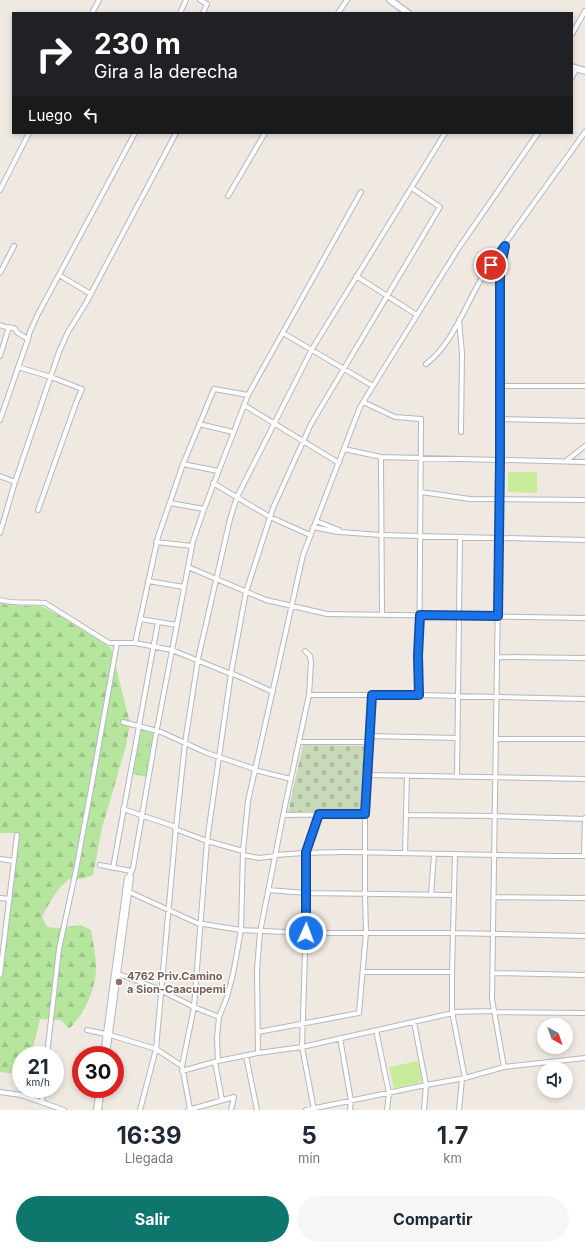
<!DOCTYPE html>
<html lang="es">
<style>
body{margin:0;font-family:Inter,sans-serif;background:#f6f6f7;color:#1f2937;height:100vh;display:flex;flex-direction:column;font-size:15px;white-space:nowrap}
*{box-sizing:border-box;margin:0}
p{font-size:13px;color:#747a83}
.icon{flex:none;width:22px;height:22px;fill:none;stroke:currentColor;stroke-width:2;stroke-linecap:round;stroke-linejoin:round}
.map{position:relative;height:1110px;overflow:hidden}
.details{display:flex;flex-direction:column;background:#fff;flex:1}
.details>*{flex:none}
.hud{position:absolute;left:12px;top:12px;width:561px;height:122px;border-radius:0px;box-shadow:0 2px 6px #0003;background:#202124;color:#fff;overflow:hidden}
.needle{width:26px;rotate:140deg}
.buttons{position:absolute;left:537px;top:1018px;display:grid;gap:8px}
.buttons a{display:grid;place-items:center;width:36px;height:36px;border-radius:50%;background:#fff;box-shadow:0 2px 6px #0003;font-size:20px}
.speed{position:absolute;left:12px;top:1046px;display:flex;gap:8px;font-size:20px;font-weight:700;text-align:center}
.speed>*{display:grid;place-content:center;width:52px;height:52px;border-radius:50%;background:#fff;box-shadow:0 2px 6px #0003;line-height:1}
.speed small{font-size:10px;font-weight:400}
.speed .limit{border:6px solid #d22;background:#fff;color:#111}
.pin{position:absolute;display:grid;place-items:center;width:34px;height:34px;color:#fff;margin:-17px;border:2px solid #fff;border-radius:50%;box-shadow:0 1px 4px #0007}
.me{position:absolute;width:44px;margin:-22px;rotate:2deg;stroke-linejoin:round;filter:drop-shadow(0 0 3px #0008)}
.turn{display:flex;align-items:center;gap:14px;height:84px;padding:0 16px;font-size:18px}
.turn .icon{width:52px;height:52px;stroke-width:2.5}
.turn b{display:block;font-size:28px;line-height:34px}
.then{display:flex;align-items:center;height:38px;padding:0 16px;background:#0003;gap:8px;font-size:15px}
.eta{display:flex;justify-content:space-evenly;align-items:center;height:68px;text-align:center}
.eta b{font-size:24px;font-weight:700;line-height:28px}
.cta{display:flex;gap:8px;margin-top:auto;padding:8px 16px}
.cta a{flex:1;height:46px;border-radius:24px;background:#0f766e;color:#fff;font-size:16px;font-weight:700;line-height:46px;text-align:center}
.cta a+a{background:#f6f6f7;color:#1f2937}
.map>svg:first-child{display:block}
.forest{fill:url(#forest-firs)}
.cemetery{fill:url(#cemetery-stones)}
.park{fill:url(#park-tufts)}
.pitch{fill:#c9ec9a}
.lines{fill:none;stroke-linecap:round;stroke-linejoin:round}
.minor-casing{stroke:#b4b7c1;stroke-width:6}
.secondary-casing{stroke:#b4b7c1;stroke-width:8}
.minor{stroke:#fff;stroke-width:4}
.secondary{stroke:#fff;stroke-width:5.5}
.route-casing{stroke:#114b97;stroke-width:10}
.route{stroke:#1a73e8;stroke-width:7}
.education-dot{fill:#8d6e63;stroke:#fff;stroke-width:1.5}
.labels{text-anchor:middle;stroke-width:3;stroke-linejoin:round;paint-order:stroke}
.education-label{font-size:11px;font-weight:bold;fill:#785e54;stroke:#fff;text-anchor:start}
</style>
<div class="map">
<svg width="585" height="1110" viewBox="0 0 585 1110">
<defs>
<pattern id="forest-firs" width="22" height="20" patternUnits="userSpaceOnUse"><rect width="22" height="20" fill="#b6e59e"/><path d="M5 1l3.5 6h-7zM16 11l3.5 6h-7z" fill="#9dc588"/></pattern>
<pattern id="cemetery-stones" width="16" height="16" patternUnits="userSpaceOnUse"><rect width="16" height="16" fill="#c8d9b8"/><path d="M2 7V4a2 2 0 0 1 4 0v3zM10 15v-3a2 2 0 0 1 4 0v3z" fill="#acbb9e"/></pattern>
<pattern id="park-tufts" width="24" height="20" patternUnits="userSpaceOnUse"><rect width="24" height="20" fill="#b6e59e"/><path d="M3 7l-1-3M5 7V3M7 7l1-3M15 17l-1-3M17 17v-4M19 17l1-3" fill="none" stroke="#9dc588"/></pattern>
</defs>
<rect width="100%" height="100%" fill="#efe9e1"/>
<path class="forest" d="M0 604 13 606H41L57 614 111 648 130 723 126 746 102 828 93 875 82 879H69C57 889 49 903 42 917L47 927 58 928 81 925 91 930C93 941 95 953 96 964 97 987 85 1013 69 1029L61 1020 40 1019 31 1055H21V1074L0 1072V983L6 942 18 833H0Z"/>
<path class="cemetery" d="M303 745 364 746 362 811 288 812Z"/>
<path class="park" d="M141 730 154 733 146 777 133 774Z"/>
<path class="pitch" d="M508 472H537V493L508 492Z
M418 1061 422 1082 394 1088 389 1067Z"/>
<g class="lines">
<g class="minor-casing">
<path id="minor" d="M200 0 207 4 203 13
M92 13 99 0
M180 13 186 0
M338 13 347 0
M572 34 585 11
M572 77 577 68
M0 190 29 133
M228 196 265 133
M0 273 14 246
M59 275 91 294
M356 276 417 315
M459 320 462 353 461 432
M0 325 5 327 14 328 18 333 28 339
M283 333 373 386
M0 356 9 327
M426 364C454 343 466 302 485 273 517 225 552 179 585 132
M18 367 51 377 82 389 76 403 38 510
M500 386H585
M363 402 395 417 421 419 419 695
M244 405 339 463
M500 419 585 421
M0 420 29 336V334L38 314 135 133
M199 424 233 432
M344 449 381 457 585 462
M381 457 382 614
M566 461 585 446
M183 464 218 471
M0 476 15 482
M213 483 270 517 310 535
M421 492 470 499 585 500
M170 503 204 509
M313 527 338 532H340L339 530 316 521
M340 532 381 535 585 540
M0 533 15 482 59 352 68 332 86 303 176 133
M156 542 192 546
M188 567 266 600 327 614 585 618
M148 581 184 587
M0 600C15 605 30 601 45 603L109 643H135L172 650 231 674
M140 619 177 625
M135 643 158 537 183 464 214 389 248 395
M498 657 585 658
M231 673 273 692
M309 695H419L585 699
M123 722 161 732 207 753 255 769
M368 736 458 738
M496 739H585
M300 742H368
M254 770 291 779
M367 775 585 779
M457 777 460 537
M123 809 176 827
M283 815 365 814
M406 815 495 816 585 819
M175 829 207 841 243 851
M405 853 407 776
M455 854 452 972V1012L465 1078
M243 855 259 858 275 856
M276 855C316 851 356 852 397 853 460 854 522 856 585 856
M584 856 585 818
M0 859 14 861
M100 865 131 871
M113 868 158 622
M125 890 197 923 241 930 306 933H453L585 936
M268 890 307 893 454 895
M431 895 434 854
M494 897 585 898
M0 898 10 899
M363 972H452
M116 973 156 988 194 1007 219 1017
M493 973 585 975
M0 975 17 835
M452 1012 493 1011
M494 1012 585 1013
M414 1022 426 1085 424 1110
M87 1030 110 1035 156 1049 182 1066
M376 1030 389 1093 387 1110
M258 1032 359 1013 366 933 365 894V814L368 736 372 695
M340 1038 351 1101 350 1110
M258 1053 257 970 260 932 285 806 309 695 311 662 310 656 305 651
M47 1055 59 949 76 870 93 778 117 643
M103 1055 127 878 130 875 133 868 156 734 193 541 204 509 248 395 361 192
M107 1055 131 878 130 875
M246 1056 257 1110
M218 1061 217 1038 219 1017 227 997 233 974 241 930 243 851 248 801 303 555 360 407 458 249 538 133
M215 1062 222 1100
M504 1067 492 999 500 460V270L505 246
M182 1071 218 1061 258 1053 302 1047 453 1013
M0 1092 21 1095 64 1110
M42 1102 43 1089
M190 1109 182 1066 194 1007 207 841 231 673 246 592 273 508 311 424 440 207 412 188
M96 1110 99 1089
M99 1110 102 1089
M140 1110 156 1049 176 827 185 743 198 659 230 519 237 497 312 349 445 133
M188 1110 234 1097 231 1110
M306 1110 426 1085 465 1078 504 1067 585 1058
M314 1110 302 1047 307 893 306 852 319 814
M459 1110 462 1079"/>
</g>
<g class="secondary-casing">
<path id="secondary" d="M390 0 408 13
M572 67 585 71"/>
</g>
<use href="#minor" class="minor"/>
<use href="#secondary" class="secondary"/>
</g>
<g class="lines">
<g class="route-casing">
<path id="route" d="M306 933V852L319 814H365L372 695H419L418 656 420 615 498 616 500 460V270L505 246 491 265"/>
</g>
<use href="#route" class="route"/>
</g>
<circle class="education-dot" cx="119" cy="982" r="4"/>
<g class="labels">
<g class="education-label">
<text x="127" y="980">4762 Priv.Camino<tspan x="127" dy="13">a Sion-Caacupemi</tspan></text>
</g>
</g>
</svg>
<div class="buttons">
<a><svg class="needle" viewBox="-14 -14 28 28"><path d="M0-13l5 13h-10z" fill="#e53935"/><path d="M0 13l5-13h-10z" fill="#747a83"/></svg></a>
<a><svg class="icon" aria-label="sound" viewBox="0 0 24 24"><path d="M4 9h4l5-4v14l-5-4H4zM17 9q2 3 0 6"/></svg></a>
</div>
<div class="speed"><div>21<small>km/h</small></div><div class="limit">30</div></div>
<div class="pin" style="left:491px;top:265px;background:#d93025"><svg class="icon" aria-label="arrive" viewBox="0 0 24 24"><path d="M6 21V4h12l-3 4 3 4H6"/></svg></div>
<svg class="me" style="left:306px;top:933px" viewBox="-20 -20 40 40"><circle r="17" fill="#1a73e8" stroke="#fff" stroke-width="3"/><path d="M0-11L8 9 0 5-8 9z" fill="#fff"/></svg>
<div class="hud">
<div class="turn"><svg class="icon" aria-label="right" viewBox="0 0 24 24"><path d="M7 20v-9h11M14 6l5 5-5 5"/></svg><div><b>230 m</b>Gira a la derecha</div></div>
<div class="then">Luego<svg class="icon" aria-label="left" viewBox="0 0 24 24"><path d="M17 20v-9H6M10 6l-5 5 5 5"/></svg></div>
</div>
</div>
<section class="details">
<div class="eta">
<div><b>16:39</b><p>Llegada</p></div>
<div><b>5</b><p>min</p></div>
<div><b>1.7</b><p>km</p></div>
</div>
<div class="cta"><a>Salir</a><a>Compartir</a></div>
</section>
